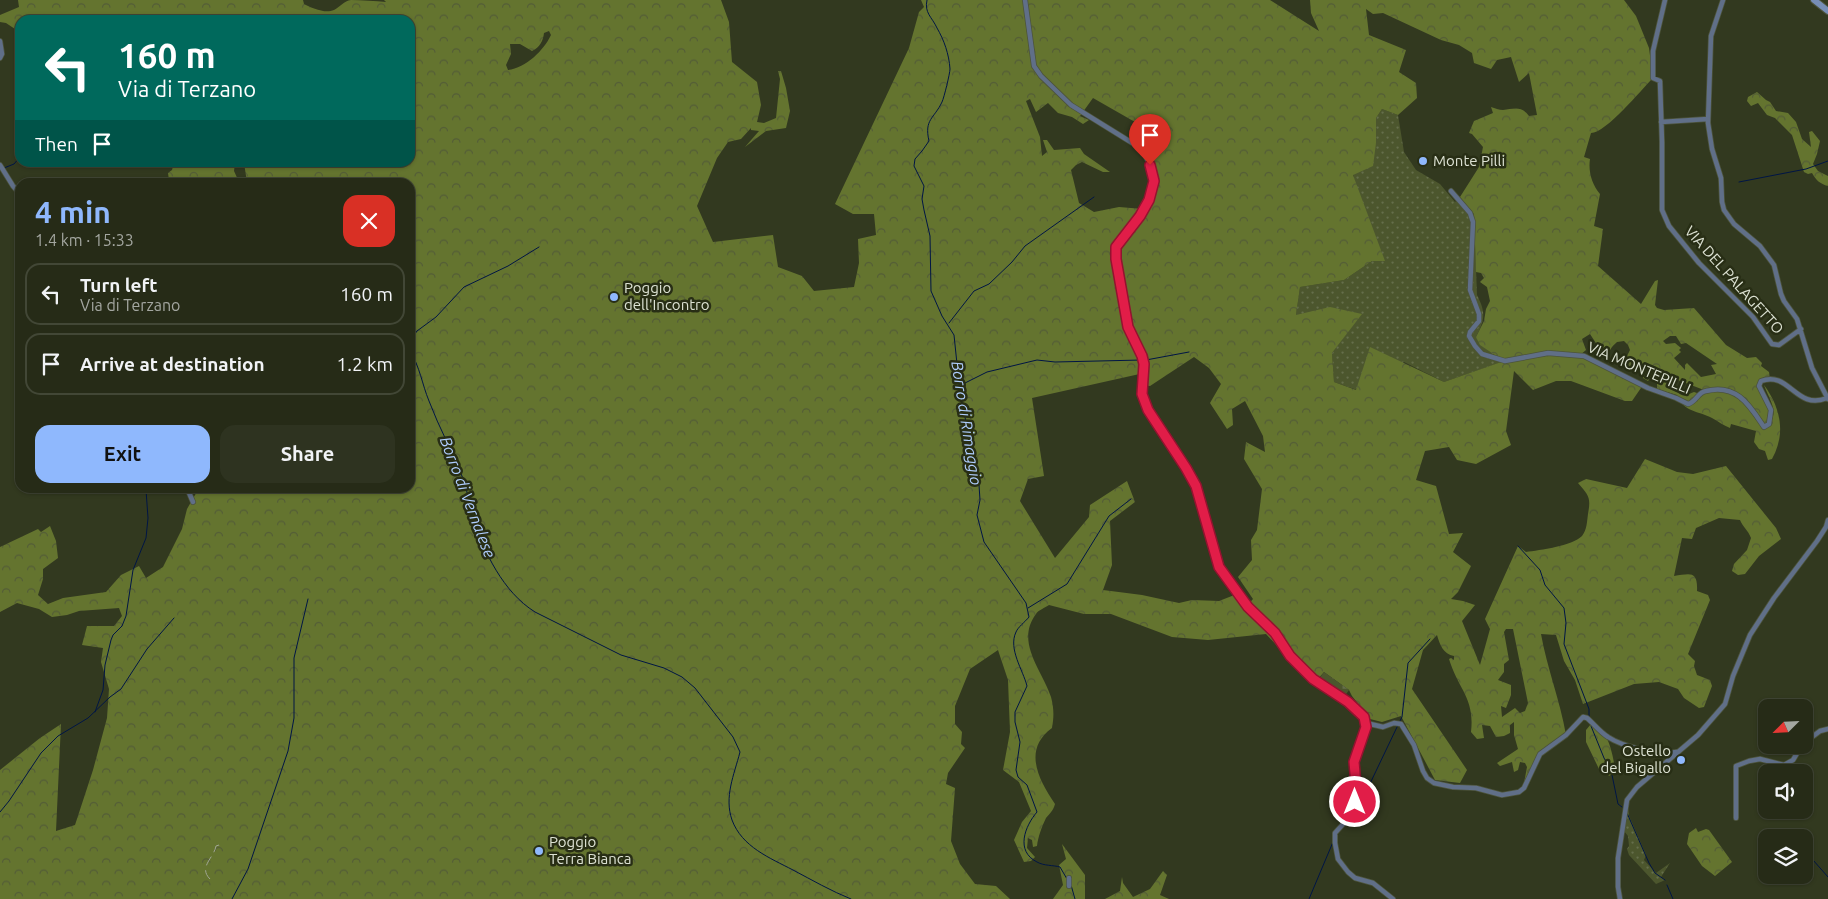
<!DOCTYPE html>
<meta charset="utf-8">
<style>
body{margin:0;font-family:Ubuntu,sans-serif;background:#2e3320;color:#f1f3f6;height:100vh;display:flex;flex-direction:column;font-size:19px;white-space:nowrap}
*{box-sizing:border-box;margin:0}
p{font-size:16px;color:#a4a7a1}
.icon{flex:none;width:28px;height:28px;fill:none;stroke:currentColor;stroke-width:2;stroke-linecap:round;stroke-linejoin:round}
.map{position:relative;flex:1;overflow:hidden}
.side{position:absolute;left:15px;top:178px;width:400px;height:315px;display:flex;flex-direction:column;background:#262b17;border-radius:15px;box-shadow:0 1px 4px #0004,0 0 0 1px #424736}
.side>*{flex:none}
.banner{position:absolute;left:15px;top:15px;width:400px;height:152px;border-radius:15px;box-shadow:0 1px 4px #0004,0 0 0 1px #424736;background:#00695c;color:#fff;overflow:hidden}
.needle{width:32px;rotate:246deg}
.controls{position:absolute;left:1758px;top:699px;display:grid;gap:10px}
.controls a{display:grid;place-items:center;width:55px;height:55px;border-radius:10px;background:#262b17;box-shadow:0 1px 4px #0004,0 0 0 1px #424736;font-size:25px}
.pin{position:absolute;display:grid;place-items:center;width:42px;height:42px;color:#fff;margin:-51px -21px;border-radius:50% 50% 50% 0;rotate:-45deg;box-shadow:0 0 5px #0007}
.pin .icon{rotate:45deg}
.me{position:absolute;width:55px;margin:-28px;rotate:0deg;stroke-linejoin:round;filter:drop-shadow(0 0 4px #0008)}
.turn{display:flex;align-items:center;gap:18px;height:105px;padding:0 20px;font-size:22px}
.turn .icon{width:65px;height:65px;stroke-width:2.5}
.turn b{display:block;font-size:35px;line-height:42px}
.then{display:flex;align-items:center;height:48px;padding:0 20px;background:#0003;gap:10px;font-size:19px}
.round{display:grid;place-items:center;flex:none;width:52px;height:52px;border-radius:15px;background:#2e3320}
.head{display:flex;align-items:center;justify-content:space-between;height:85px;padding:0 20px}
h1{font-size:30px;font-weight:700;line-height:38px;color:#8fb8fd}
.button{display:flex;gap:10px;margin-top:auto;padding:10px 20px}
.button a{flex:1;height:58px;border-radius:15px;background:#8fb8fd;color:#111;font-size:20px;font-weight:700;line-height:58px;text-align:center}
.button a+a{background:#2e3320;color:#f1f3f6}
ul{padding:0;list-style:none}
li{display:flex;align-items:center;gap:15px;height:62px;margin:0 10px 8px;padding:0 10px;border:2px solid #424736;border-radius:15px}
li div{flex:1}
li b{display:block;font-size:19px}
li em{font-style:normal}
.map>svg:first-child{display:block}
.grass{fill:url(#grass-dots)}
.forest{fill:url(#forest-crowns);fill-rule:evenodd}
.cemetery{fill:url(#cemetery-stones)}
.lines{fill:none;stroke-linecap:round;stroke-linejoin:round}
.stream{stroke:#001545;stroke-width:1}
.street-casing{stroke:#4d543c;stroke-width:6}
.secondary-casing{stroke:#4d543c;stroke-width:8}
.street{stroke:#606f88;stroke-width:4.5}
.secondary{stroke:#778eb6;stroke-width:6}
.rail{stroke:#a0a693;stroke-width:1;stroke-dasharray:10 5;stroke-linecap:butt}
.route-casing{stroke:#92132f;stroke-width:12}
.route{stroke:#e11d48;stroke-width:9}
.poi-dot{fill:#8fb8fd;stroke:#282e15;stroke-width:2}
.labels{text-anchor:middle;stroke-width:5;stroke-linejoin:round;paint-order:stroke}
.poi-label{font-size:15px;fill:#dde2d3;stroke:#282e15;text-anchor:start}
.street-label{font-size:15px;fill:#dde2d3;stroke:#282e15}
.water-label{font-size:16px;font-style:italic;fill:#afcdfd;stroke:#282e15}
</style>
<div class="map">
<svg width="1828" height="899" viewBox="0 0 1828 899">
<defs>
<pattern id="grass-dots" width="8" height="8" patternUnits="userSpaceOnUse" patternTransform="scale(1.25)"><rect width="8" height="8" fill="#4c562d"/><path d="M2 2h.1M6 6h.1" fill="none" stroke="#656e4b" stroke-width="1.8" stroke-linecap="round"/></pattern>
<pattern id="forest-crowns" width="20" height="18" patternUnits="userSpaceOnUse" patternTransform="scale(1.25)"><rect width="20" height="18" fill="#64742f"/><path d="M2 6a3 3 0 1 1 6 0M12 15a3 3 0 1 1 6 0" fill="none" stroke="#535c37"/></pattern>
<pattern id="cemetery-stones" width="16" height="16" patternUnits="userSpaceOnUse" patternTransform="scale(1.25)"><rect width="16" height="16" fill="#4c562d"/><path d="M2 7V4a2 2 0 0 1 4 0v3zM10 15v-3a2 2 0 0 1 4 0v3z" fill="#656e4b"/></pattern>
</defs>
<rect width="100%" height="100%" fill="#32391f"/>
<path class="grass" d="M1382 109 1398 115 1404 152 1416 170 1440 184 1455 202 1460 197 1474 214 1477 295C1486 313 1485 319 1476 337L1505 361 1444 382 1404 362 1357 390 1334 382 1332 353 1361 314 1296 315 1300 287 1344 280 1372 261 1353 174 1376 143V118Z
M1629 809V816L1646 855 1644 860 1656 873 1670 863 1661 877 1665 880 1656 884 1629 855 1627 849 1629 846 1628 836 1624 831Z"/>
<path class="forest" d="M18 0H303L304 4C312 8 325 14 334 10 340 7 344 1 351 0 362 0 375 1 386 2L384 0H721L729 22 732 62 757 82 761 105 757 122 764 123 776 118 780 79 778 71H781L786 88 790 111 786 128 766 131 745 147 759 131 751 130V128L741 139 728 142 717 158 697 206 713 242 773 235 778 267 802 276 814 291 854 287 859 263 858 239 876 235 874 214H853L835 204 909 48 919 12 924 7 921 0H1270L1319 31 1311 13 1310 0H1624L1636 16 1649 48 1653 78C1641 90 1606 133 1591 133L1584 157 1590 159C1588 171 1592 185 1600 194L1594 226 1603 229 1598 266 1641 304 1655 281 1658 280 1655 305 1657 308 1664 310 1694 308 1726 345 1747 358 1756 357 1762 363 1761 366 1769 372 1770 379H1767L1759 386 1771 410 1769 423C1780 412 1768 397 1764 385 1781 408 1786 434 1772 459L1768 460 1765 451 1759 449 1754 442 1756 431 1731 424 1730 428C1723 425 1719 422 1712 418 1699 411 1683 412 1677 395L1657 389V379L1658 376 1654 373 1648 381 1643 378 1649 367 1644 363 1641 367 1634 362 1629 368 1625 367 1623 364 1630 350 1628 345 1624 341 1617 342C1611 347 1608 352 1607 360L1590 334 1582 339 1586 350 1580 355 1643 385 1632 401H1625L1571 381H1556L1533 390 1514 371 1506 431 1511 445 1476 464 1457 460 1449 447 1425 451 1416 480 1436 486 1449 534 1463 533 1453 552 1471 566 1458 592 1451 599 1463 601 1475 605 1462 621 1480 665 1490 629 1485 619 1518 546 1526 552C1540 550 1572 546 1582 536 1587 530 1587 521 1588 514 1591 497 1589 496 1578 483L1586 479 1627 488 1645 459 1677 472 1693 474 1726 466 1776 528 1781 539 1759 556 1745 574 1738 575 1732 571 1734 564 1747 550 1751 538C1748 530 1743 527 1740 520L1719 518 1696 528 1692 539 1682 538 1674 576C1690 574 1698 570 1697 591L1708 595 1710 600 1688 654 1695 661 1694 666 1697 675 1710 680 1712 686 1704 707 1699 708 1684 698 1678 689 1659 682 1634 684 1583 704 1575 680 1564 661 1556 635 1541 634C1547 668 1560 700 1566 735L1540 754 1527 781 1524 783 1527 767 1525 763 1520 762 1518 770 1514 772 1512 762 1500 766 1497 763 1518 749 1514 735V722L1510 725V733L1504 736 1496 737 1490 726 1482 725 1484 738 1477 739 1471 732C1475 698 1458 689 1449 659L1451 658 1454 660V656C1443 654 1440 645 1437 635L1423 650 1412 689 1467 770 1460 783 1435 780 1401 716 1382 722 1370 719 1352 696 1349 690 1324 672 1318 679 1300 663 1291 661 1266 634 1208 640 1172 637 1111 614H1084L1049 605C1045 608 1038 610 1036 614 1015 642 1042 670 1051 697 1054 708 1054 717 1052 728 1022 750 1039 780 1055 804 1053 811 1050 813 1046 818 1042 826 1038 837 1037 846L1033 847 1032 840 1028 838 1027 848 1035 857 1031 861 1024 862 1014 840 1022 822 1031 811 1019 782 1003 770 1010 732 1008 680 998 650 970 669 955 706V724L962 732 961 744 965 748 948 773 946 784 955 788 951 841 960 864 975 884 996 886 1010 899H0V770L40 738 61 724 56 831 75 825 93 770 107 718 109 689 101 662 103 648 82 645 87 626H114L122 616 119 608 79 611 67 615 52 617 39 609 17 603 0 612V547L38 529 41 532 50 526 56 541 58 558 43 569V579L38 595 48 604 63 598 106 592 121 575 139 566 146 578 163 567 182 529 187 509 199 488H410V182H247L244 163 410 162V20H20V30L18 31 6 23 0 22V15L19 7ZM1366 9 1373 14 1383 13 1441 40 1459 45 1472 53 1474 63 1491 69 1497 60 1511 57 1519 82 1529 73 1537 115 1529 116C1521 105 1513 109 1503 110 1499 110 1495 108 1491 107L1493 113 1474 121 1469 133 1472 134 1483 147 1479 167 1460 197 1474 214 1476 272 1481 273 1484 278 1480 282 1487 287 1490 301 1486 309 1484 321 1476 337 1480 345 1504 361 1444 382 1370 347 1356 390 1334 382 1332 353 1362 314 1330 307 1296 315 1300 287 1344 280 1372 261H1385L1353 175 1373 166 1376 143V118L1382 109 1398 115 1417 98 1416 83 1399 72 1406 50 1369 35ZM549 31 551 35C544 50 526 68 508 70L506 65 511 54 510 44H520L532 51C540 47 543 41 544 33ZM1093 98 1135 122 1163 133 1147 151C1154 176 1155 186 1143 209L1119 207 1094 212 1079 203 1071 170 1076 165 1082 162 1103 172H1110L1084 154 1080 148 1054 150 1047 140H1043L1047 152 1042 156 1040 137 1026 101 1030 99 1036 112 1048 103 1058 113 1072 117 1083 124 1089 120 1080 116ZM1670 336H1676L1681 344 1686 343 1717 364 1711 365 1716 374 1701 377 1687 363 1685 365V370L1674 358 1681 352 1679 350 1681 348 1675 343 1666 344 1663 341ZM1194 357 1209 368 1221 384 1210 403 1227 429 1233 425 1232 409 1245 401 1263 436 1265 452 1246 442 1244 459 1262 489 1257 530 1251 540 1252 560 1238 577 1253 599 1246 607 1237 594 1219 601 1192 600 1179 603 1142 595 1103 590 1112 565 1110 521 1135 502 1127 481 1090 505 1089 517 1055 558 1020 501 1028 479 1044 476 1032 398 1144 373 1141 385 1150 386ZM1678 380 1704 390 1700 394 1694 392C1683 396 1685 398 1674 390ZM1506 629H1513L1528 703 1525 711 1520 713 1515 708 1502 717 1501 706 1506 708 1511 695V685L1498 680 1504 672V664L1509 660 1504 632Z
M1757 92 1766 100 1770 102 1776 111 1788 113 1796 122 1802 139 1811 147 1809 132 1812 131 1820 141 1817 154 1813 164 1818 171 1828 176V186C1820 184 1816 180 1812 173L1808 174 1804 172 1792 135 1775 118 1767 115 1758 103 1751 106 1747 101 1748 97Z
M174 163H235L234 171 239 182H181L169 180 168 173 172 170Z
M1591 724C1595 727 1600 730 1604 734 1610 740 1615 764 1615 772L1609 776 1605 770 1599 769 1586 742V730Z
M1696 828 1698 832 1706 829 1709 830 1732 862 1715 876 1702 866 1687 844 1689 833Z
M1062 844 1085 875V899H1053L1063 885 1059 865 1066 859Z
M1163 871 1167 875 1160 895 1169 899H1105L1120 891 1122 877 1123 883 1133 897 1150 889Z"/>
<path class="cemetery" d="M1324 672 1349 690 1344 697 1319 679Z"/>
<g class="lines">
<path class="stream" d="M927 0C924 13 932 17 937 28 944 40 949 54 950 69 950 73 944 98 942 102 934 119 924 119 929 141L922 151 915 159 914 166 924 186 922 199 924 210 930 236 931 291 942 316 954 335 960 393 966 422 971 437 974 475 979 485 980 500 977 515 984 542 1026 603 1029 617C1025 622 1018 627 1016 632 1008 649 1023 670 1027 686L1015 712V722L1020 742 1016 770 1018 777 1027 785 1037 812C1025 826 1015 851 1037 862 1044 866 1053 865 1060 867L1067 879
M4 168 14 164 20 157
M1739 182 1806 169 1828 161
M949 323 974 291 989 284 1012 262 1025 246 1094 197
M410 341 417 331 436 317 464 287 508 266 539 247
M410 351C420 367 422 384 429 401 439 428 454 454 464 481 468 493 469 506 473 518 484 552 503 592 535 612L621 655 664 668 682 677 695 688 733 737 740 752C734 775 724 797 732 820 742 847 770 858 793 870 812 880 831 891 851 899
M1146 360 1189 352
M961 385 987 372 1037 360 1055 362 1142 360
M1518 546 1540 570 1545 585 1564 608 1566 623 1564 644 1589 709V718
M1028 608 1067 584 1109 516 1131 499
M95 712 103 690 105 665 111 640 113 635 122 626 126 616 133 570 146 538 148 518 146 490
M1400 721 1402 717 1408 663 1430 639
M1591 726 1604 758 1611 770 1618 804 1622 807
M0 812 9 801 41 753 58 736 88 718 110 697 121 689 147 649 174 618
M1627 813 1649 863 1655 873 1665 880
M1337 834 1355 815 1398 725
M1813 860 1828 877
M1071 885 1075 899
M1667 885 1673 899
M232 899 248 869 288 751 294 718V658L308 599
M1309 899 1333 842"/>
<g class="street-casing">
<path id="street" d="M1025 0 1034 66 1041 76 1071 105 1142 149 1150 165 1154 181 1149 200 1140 216 1116 247V259L1128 327 1142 356 1144 364 1142 393 1153 418 1186 468 1196 486 1219 567 1248 607 1275 633 1290 656 1313 679 1349 702 1364 717 1366 727 1354 762 1357 796 1345 822 1335 833V843L1338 859 1348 872 1355 878 1373 883 1393 899
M1665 0 1653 51V78L1660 81 1662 142V210L1669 226 1699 263 1753 317 1772 344 1779 345 1801 329
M1723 0 1711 36 1708 123 1712 149 1721 178 1722 202 1724 210 1734 224 1760 246 1774 265 1781 294 1784 301 1797 319 1812 368 1828 399
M0 41 2 54 0 58
M1661 122 1708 119
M0 165 13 186 20 194
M1451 191 1470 213 1473 222 1470 290 1479 314V321L1470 332 1469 336 1475 346 1482 354 1505 361 1548 353 1584 356 1648 388 1676 398 1688 404C1696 402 1698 392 1706 391 1737 383 1750 406 1764 427L1769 424 1771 410 1759 386 1761 381C1789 370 1796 411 1827 398
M187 488 193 502
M1366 723 1383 727 1394 723 1401 724 1414 745 1423 771 1427 778 1434 783 1453 787 1476 788 1502 795 1519 792 1524 788 1540 754 1566 735 1583 717 1587 718C1594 724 1600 732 1608 737 1623 747 1659 755 1677 752
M1804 743 1820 731 1828 729
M1736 818V766L1749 761 1760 759 1784 765 1793 760 1802 745
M1069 878V886
M1620 899 1618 887V858L1627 800 1637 787 1698 735 1725 704 1733 676 1750 635 1774 598 1817 541 1826 527 1828 520"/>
</g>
<g class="secondary-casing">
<path id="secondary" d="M1814 0 1828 11"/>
</g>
<use href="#street" class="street"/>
<use href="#secondary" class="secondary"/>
<path class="rail" d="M210 879C198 867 214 858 216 846L219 845 221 848"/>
</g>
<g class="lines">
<g class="route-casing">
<path id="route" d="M1150 165 1154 181 1149 200 1140 216 1116 247V259L1128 327 1142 356 1144 364 1142 394 1148 410 1186 468 1196 486 1219 567 1248 607 1275 633 1290 656 1313 679 1348 702 1364 717 1366 727 1354 762 1357 796 1355 802"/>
</g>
<use href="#route" class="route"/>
</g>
<g class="poi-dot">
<circle cx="1423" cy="161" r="5"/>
<circle cx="614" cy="297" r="5"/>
<circle cx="1681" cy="760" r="5"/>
<circle cx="539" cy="851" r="5"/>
</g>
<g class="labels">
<g class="poi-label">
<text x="1433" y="166">Monte Pilli</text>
<text x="624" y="293">Poggio<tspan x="624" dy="17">dell'Incontro</tspan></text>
<text x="1671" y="756" text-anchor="end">Ostello<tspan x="1671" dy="17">del Bigallo</tspan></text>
<text x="549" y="847">Poggio<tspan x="549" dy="17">Terra Bianca</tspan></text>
</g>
<g class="street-label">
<text transform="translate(1734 280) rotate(48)" y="5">VIA DEL PALAGETTO</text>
<text transform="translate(1639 368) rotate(23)" y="5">VIA MONTEPILLI</text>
</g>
<g class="water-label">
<text transform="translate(967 423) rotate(81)" y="6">Borro di Rimaggio</text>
<text transform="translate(468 497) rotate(69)" y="6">Borro di Vernalese</text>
</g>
</g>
</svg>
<div class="controls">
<a><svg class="needle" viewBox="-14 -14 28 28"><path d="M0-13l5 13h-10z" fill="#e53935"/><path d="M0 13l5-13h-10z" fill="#a4a7a1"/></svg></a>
<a><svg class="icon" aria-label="sound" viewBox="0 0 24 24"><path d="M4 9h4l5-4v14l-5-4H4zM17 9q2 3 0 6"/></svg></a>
<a><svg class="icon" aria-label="layers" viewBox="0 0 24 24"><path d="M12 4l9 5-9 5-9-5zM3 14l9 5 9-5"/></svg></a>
</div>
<div class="pin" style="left:1150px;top:165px;background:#d93025"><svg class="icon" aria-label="arrive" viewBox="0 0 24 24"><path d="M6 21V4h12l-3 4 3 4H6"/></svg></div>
<svg class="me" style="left:1355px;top:802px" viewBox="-20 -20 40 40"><circle r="17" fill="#e11d48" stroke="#fff" stroke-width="3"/><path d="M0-11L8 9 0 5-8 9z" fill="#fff"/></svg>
<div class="banner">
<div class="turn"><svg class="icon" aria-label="left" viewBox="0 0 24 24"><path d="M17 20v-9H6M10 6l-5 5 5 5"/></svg><div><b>160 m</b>Via di Terzano</div></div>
<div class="then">Then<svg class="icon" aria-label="arrive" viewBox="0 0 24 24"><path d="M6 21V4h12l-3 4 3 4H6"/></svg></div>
</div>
<section class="side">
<div class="head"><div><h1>4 min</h1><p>1.4 km · 15:33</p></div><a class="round" style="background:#d93025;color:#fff"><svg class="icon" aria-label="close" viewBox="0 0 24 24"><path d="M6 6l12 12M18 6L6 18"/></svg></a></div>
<ul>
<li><svg class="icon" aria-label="left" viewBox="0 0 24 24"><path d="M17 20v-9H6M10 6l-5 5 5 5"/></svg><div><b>Turn left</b><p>Via di Terzano</p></div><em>160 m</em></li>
<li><svg class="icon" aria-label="arrive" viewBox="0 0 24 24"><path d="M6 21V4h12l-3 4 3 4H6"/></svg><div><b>Arrive at destination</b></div><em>1.2 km</em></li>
</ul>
<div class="button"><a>Exit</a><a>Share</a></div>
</section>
</div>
